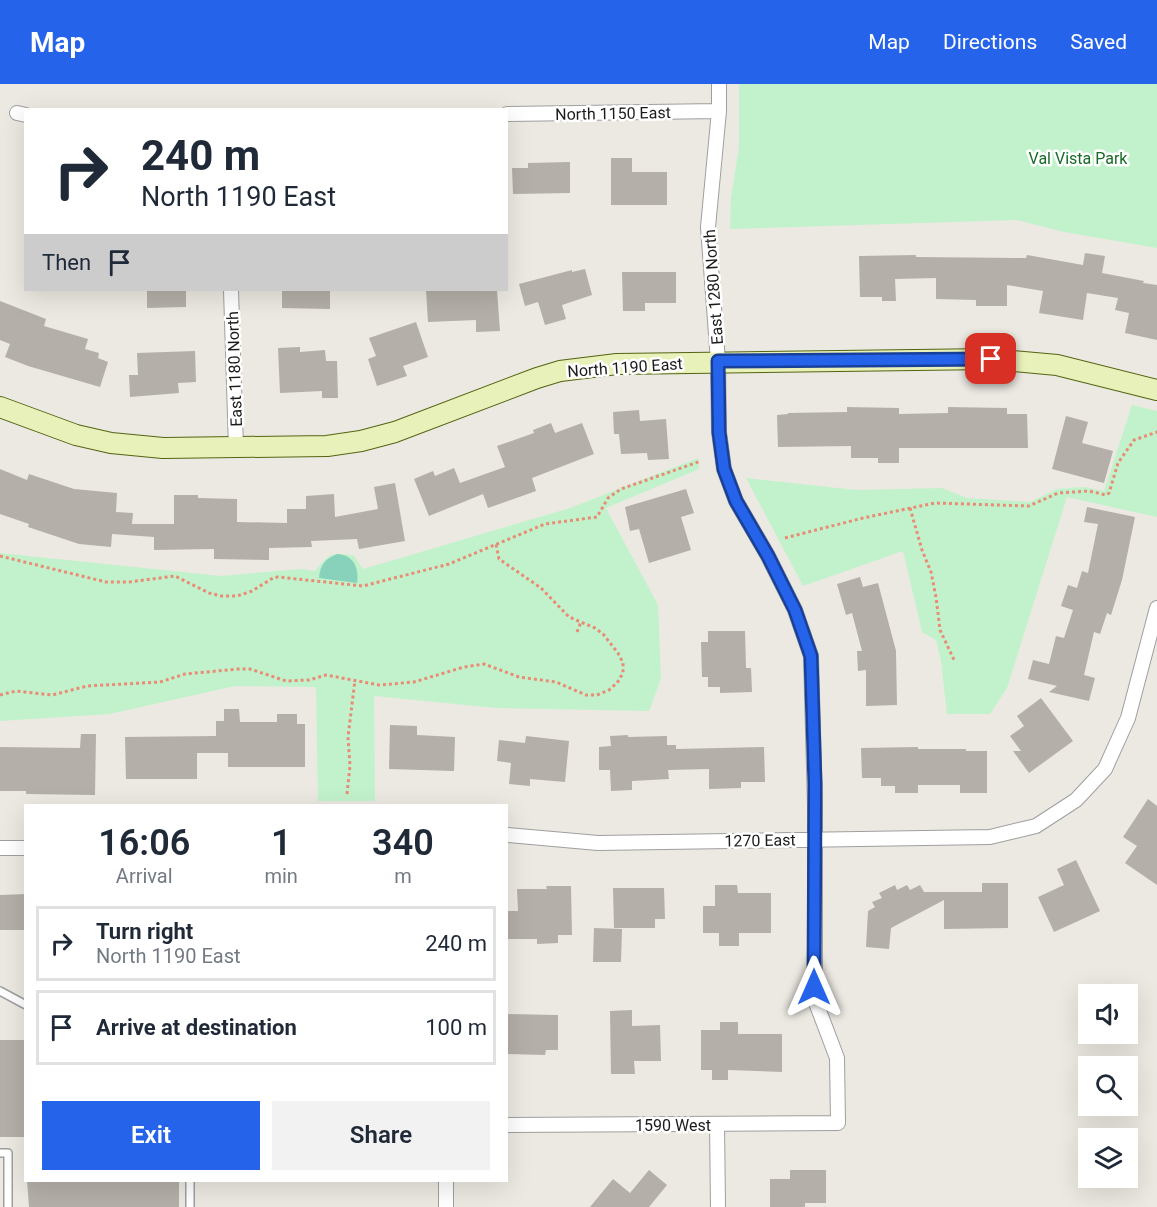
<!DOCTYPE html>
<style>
body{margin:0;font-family:Roboto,sans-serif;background:#f2f2f3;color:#1f2937;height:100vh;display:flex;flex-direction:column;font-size:22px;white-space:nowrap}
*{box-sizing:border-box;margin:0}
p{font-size:20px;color:#747a83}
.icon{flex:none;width:33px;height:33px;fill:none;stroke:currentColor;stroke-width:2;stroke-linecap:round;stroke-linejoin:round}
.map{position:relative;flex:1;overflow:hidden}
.panel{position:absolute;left:24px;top:720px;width:484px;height:378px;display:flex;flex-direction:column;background:#fff;border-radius:0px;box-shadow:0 6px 24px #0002}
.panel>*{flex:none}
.top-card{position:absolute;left:24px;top:24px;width:484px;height:183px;border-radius:0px;box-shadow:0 6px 24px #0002;background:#fff;color:#1f2937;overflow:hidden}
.buttons{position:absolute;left:1078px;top:900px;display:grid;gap:12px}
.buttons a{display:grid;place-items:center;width:60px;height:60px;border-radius:0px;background:#fff;box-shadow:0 6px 24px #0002;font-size:30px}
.pin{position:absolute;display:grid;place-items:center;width:51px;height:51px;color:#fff;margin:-26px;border-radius:12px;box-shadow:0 3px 9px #0006}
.me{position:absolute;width:66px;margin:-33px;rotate:0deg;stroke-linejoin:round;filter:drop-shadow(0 0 4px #0008)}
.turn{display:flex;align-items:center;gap:21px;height:126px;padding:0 18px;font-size:27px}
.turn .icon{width:78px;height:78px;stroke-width:2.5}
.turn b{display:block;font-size:42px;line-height:51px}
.then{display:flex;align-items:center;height:57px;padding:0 18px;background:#0003;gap:12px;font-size:22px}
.eta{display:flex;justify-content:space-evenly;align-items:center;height:102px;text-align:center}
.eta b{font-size:36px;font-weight:600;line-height:42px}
.action{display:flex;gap:12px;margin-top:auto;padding:12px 18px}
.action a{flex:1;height:69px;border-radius:0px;background:#2563eb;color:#fff;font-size:24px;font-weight:600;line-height:69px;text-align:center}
.action a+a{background:#f2f2f3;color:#1f2937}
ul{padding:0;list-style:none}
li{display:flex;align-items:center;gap:18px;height:75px;margin:0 12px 9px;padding:0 6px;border:3px solid #e0e1e3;border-radius:0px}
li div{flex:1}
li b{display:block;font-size:22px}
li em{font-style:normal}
header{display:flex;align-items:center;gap:36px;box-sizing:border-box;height:84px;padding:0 30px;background:#2563eb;color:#fff}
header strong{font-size:28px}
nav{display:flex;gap:33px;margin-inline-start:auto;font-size:21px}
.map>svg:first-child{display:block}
.park{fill:#c2f2cb}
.pitch{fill:#88d2bc}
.building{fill:#b4afa8}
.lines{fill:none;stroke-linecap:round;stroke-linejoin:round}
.lane-casing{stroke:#9f9f9f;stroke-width:10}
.street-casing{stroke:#9f9f9f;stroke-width:16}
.secondary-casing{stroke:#536411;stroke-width:22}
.path{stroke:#e98c76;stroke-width:3;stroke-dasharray:3 3;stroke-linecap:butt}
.lane{stroke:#fff;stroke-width:7}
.street{stroke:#fff;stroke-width:14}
.secondary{stroke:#e9f1ba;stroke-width:20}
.route-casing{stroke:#184099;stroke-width:15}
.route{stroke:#2563eb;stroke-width:10}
.labels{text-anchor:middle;stroke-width:5;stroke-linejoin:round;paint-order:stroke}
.street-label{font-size:16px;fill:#1b1b1b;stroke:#fff}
.park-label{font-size:16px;fill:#176b26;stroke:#fff}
</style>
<header>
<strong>Map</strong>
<nav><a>Map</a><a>Directions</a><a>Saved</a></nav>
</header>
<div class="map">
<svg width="1157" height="1123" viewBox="0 0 1157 1123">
<rect width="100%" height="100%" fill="#ece9e2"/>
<path class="park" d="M739 0H1157V164L1064 148 1017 136 730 145 731 114 739 62Z
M1132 321 1157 327V433L1067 413 1007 604 990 630H947L941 577 936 556 922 548 903 467 803 502 746 394 856 406 942 404 967 414 1030 418 1057 405 1084 403 1104 407Z
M698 374 699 385 606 424 658 521 661 595 649 627 496 624 374 612 375 717H318L316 603 235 602 110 630 0 637V469L221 492 301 485 315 487C329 470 332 467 354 472L363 485 570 424Z"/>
<path class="pitch" d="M337 470C354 471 359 484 357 499L319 494C320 481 325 475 337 470Z"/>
<path class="building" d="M611 74H632V88H667V121H611Z
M570 78V109L513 110 512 84H528V79Z
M1085 169 1105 172 1102 189 1144 197 1143 199 1157 201V256L1125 249 1129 229 1115 226 1118 214 1087 209 1083 236 1039 229 1043 207 1007 201V222H976V216L936 215V194L895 195 896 217H882V213H860L859 172 916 171V173L1026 174 1027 171 1083 181Z
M585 185 592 211 562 221 566 235 545 241 538 218 525 222 519 200 572 186V188Z
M622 188H676V219H645V227H623Z
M147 206H186V223L147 224Z
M282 206H330V225L282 224Z
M426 206H497L500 247 476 248V236L428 238Z
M0 217 46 235 44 242 88 255 85 265 99 269 98 274 108 278 100 303 28 282 5 273 10 260 0 256Z
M416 238 428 273 403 282 407 292 377 302 368 275 376 272 369 254Z
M300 263V268L325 266 326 277H337L338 314H322V307L280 309 278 264Z
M195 267 196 298 178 299 179 309 130 313 129 291H138L137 269Z
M847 323 899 324V330L948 329V323L1007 324V330H1027L1028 364H899V379H878V374H851V362L778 363 777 331 788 330V329L847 328Z
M639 326 640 337 666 335 669 375 648 376 647 369 621 370 619 350H614L613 328Z
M1066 332 1088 338 1082 359 1113 367 1104 399 1052 385Z
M551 339 555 349 582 339 594 370 532 394 536 407 488 424 483 410 429 432 414 395 433 387 435 392 454 384 460 399 505 383 497 362 534 349 533 346Z
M0 385 27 396 29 390 74 405 117 409 116 428 133 429 132 440H174V411H198V414L237 415V438L287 439V425H306V412L334 410 335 433 378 425 374 403 395 399 405 457 359 465 357 455 311 457 312 463 269 464V476L214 475V465L154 466V453L112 450 111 463 79 460 28 443 29 440 0 430Z
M686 405 694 429 681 433 691 466 649 479 639 445 630 447 625 423Z
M1087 423 1135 433 1122 496 1111 531 1107 529 1100 550 1094 548 1084 591 1095 594 1089 617 1049 608 1057 602 1028 595 1033 576 1049 580 1056 552 1064 554 1073 526 1061 522 1068 501 1077 504 1082 487 1088 489 1098 440 1084 438Z
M860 493 863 503 878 499 896 567 897 621 866 622V586L858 587 857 567H862L852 529 846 531 837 500Z
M708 547H745L746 584H751L752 608 720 609V603H708V593H702L701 558H708Z
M1041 614 1073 657 1029 689 1013 667H1021L1010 652 1024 642 1017 632Z
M224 625H239L240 638H277V630H297V640H305V683H228V669H197V695H126L125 653 216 652V637H224Z
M390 641 417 642V651L455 653 454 687 389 685Z
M81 650H96L95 711 26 710V707H0V663L80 664Z
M628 651V653L667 652V661H676V665L764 663 765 698H741V704L709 705V685L668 686 669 695 632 697V706L611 707 610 686H599V663L611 662 610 652Z
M526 652 569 657 565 698 530 695V702L509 700 511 679 497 677 499 656 525 659Z
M918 663V665H966V667H987V709H960V701H918V709H895V702H881V694H862L861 664Z
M1148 715 1157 722V801L1125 779 1137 762 1123 753Z
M1076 776 1100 827 1054 848 1038 813 1064 801 1057 785Z
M982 799H1008V844L944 845V816L891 844 889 865 866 863 868 827 875 823 872 818 882 814 879 809 895 801 897 806 907 801 910 806 920 801 924 808H982Z
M715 801H737L738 809H771V849H739V862H719V849H703V822H715Z
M546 802H571L572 851H558V859L537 860V855H507V827H518L517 805H547Z
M613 804H664L665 835H655V844H614Z
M26 810V846H0V811Z
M594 844 622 845 621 878H593Z
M632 926V942L660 941 661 977H634L635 990H611L610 927Z
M507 930 558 931V966H546L545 971 507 970Z
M720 938H738V950H782V988L728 986V996H712V986H701V946H720Z
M0 956H26V1053H0Z
M649 1086 667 1101 649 1123H590L613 1095 630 1109Z
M790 1086H826V1119H805V1123H770V1095H790Z
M27 1096H179V1123H29Z"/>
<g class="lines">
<g class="lane-casing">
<path id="lane" d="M0 907 26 921
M0 1069H8V1123
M190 1123V1096"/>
</g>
<g class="street-casing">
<path id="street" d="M17 29 26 31
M507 30 719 27
M231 206 236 364
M507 751 598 759 990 753 1036 742 1076 716 1105 685 1128 634 1157 524
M0 764H26
M717 1040 718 1123
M507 1041 838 1039 837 974 815 916V722L811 572 795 526 768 472 736 417 724 385 719 348 718 277 708 143 719 27V0
M446 1096V1123"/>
</g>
<g class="secondary-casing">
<path id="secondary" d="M0 323 76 351 111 359 163 364 327 362 361 357 395 348 537 294 560 287 617 280 991 275 1057 281 1157 306"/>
</g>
<path class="path" d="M910 424 922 466 931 488 936 513 940 546 955 578
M785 454 863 434 935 419 1029 422 1058 409 1089 407 1106 411 1109 409 1118 379 1134 356 1157 348
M0 472 106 498H129L175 492 209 509 221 512H237L252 507 273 494 278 493 363 502 449 480 545 440 597 433 608 414 621 405 701 377
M577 548 581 538
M0 611 16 607 52 611 87 602 160 598 185 590 238 585H250L286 597 309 596 326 591 379 601 414 598 464 583 484 580 519 593 556 598 586 611H597L609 606 617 599 623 589V579L618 569 603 550 595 544 569 533 541 504 499 475 496 460
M347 710 350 682 348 653 355 596"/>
<use href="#lane" class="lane"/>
<use href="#street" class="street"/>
<use href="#secondary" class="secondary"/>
</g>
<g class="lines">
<g class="route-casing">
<path id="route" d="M814 903 815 700 811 572 795 526 768 472 736 417 724 385 719 348 718 277 991 275"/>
</g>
<use href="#route" class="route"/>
</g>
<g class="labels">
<g class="street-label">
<text transform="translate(613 29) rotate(-1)" y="6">North 1150 East</text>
<text transform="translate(713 203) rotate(-94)" y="6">East 1280 North</text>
<text transform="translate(625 283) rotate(-4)" y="6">North 1190 East</text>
<text transform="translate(234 285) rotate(-92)" y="6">East 1180 North</text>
<text transform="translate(760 756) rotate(-1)" y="6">1270 East</text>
<text x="673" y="1047">1590 West</text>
</g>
<g class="park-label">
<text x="1078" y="80">Val Vista Park</text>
</g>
</g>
</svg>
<div class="buttons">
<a><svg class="icon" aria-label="sound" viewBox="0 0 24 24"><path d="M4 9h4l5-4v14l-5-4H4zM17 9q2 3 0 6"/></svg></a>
<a><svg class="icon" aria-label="search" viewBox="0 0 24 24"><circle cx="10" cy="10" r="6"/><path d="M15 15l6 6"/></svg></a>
<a><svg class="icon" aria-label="layers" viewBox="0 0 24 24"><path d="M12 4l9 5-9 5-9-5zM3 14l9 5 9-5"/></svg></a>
</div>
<div class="pin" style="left:991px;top:275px;background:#d93025"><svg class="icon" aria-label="arrive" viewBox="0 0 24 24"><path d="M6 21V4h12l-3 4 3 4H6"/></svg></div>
<svg class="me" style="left:814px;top:903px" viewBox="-20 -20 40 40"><path d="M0-17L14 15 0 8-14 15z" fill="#2563eb" stroke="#fff" stroke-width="4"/></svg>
<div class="top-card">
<div class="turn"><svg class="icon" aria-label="right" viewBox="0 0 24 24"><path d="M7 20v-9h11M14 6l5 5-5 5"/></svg><div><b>240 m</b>North 1190 East</div></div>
<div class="then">Then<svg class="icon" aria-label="arrive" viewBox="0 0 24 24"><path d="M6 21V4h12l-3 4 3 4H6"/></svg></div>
</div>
<section class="panel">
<div class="eta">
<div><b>16:06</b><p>Arrival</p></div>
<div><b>1</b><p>min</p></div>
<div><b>340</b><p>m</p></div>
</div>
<ul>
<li><svg class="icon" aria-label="right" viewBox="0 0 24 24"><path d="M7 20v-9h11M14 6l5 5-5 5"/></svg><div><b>Turn right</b><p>North 1190 East</p></div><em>240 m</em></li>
<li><svg class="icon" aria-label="arrive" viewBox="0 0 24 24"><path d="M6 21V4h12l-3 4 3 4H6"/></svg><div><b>Arrive at destination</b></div><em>100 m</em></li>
</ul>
<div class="action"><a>Exit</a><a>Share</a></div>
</section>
</div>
